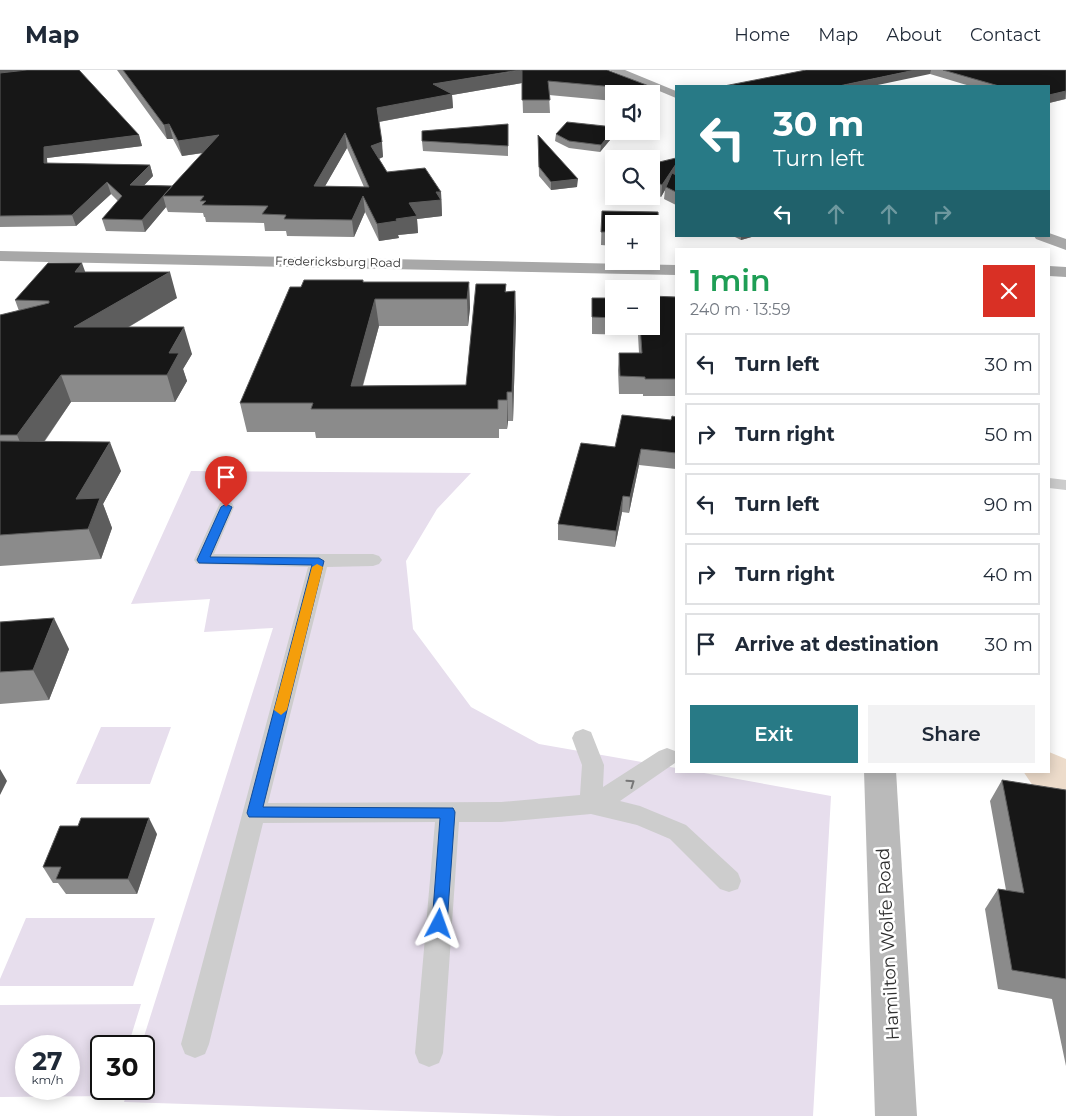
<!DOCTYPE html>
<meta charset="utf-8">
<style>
body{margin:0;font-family:Montserrat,sans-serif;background:#f2f2f3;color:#1f2937;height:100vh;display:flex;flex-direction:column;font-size:19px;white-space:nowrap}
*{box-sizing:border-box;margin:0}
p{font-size:16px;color:#747a83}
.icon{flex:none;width:28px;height:28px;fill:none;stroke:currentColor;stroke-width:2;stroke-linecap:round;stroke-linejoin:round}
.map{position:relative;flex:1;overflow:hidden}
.side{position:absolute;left:675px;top:178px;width:375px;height:525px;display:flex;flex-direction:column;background:#fff;border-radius:0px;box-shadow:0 2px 12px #0003}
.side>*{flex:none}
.hud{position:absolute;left:675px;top:15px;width:375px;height:152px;border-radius:0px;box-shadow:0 2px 12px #0003;background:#287a86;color:#fff;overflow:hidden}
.controls{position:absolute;left:605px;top:15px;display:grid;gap:10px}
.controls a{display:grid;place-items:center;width:55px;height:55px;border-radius:0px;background:#fff;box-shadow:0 2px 12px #0003;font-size:25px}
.speed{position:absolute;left:15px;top:965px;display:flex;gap:10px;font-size:25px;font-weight:700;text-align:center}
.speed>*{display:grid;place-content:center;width:65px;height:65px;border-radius:50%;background:#fff;box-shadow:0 2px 12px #0003;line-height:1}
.speed small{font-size:12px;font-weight:400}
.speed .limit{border:2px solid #111;border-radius:8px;background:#fff;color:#111}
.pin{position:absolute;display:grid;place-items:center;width:42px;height:42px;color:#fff;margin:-51px -21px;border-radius:50% 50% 50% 0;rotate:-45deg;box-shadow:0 0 5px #0007}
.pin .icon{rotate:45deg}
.me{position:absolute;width:55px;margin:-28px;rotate:4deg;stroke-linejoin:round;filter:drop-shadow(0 0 4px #0008)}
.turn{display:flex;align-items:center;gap:18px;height:105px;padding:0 15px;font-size:22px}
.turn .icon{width:65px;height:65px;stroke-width:2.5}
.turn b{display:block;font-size:35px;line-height:42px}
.lanes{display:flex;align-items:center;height:48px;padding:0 15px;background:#0003;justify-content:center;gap:25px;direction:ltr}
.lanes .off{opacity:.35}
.round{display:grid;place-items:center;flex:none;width:52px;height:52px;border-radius:0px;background:#f2f2f3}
.headline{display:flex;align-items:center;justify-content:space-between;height:85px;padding:0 15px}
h1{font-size:30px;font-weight:600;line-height:38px;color:#1e9e55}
.cta{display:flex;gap:10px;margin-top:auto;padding:10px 15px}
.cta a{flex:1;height:58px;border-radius:0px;background:#287a86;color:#fff;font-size:20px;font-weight:600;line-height:58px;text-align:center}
.cta a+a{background:#f2f2f3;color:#1f2937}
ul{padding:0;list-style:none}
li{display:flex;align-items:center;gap:15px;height:62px;margin:0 10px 8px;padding:0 5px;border:2px solid #e0e1e3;border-radius:0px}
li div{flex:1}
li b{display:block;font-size:19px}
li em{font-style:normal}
header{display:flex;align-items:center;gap:30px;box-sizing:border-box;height:70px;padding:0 25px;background:#fff;border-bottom:1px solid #e0e1e3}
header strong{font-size:24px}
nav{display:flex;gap:28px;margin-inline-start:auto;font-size:18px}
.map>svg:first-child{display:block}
.green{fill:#e7deed;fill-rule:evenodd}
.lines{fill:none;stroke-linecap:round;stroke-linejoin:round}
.river{fill:#eddccb;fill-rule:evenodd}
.street{fill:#cdcdcd;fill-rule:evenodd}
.secondary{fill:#bababa;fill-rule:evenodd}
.primary{fill:#a8a8a8;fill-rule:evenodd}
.wall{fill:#8b8b8b;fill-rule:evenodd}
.shaded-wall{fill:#5d5d5d}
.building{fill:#171717;stroke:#5d5d5d;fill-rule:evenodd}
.oneway{stroke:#777}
.route{fill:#1a73e8;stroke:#114b97}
.slow{fill:#f59e0b}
.labels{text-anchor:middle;stroke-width:5;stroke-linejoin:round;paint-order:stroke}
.far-street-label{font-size:12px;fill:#303030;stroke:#fff}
.near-street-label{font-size:18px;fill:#303030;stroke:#fff}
</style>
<header>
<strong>Map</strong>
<nav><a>Home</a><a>Map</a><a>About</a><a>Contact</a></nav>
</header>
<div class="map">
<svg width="1066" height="1046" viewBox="0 0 1066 1046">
<rect width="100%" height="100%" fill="#fff"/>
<path class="green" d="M191 401 471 403 437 439 406 491 413 559 471 637 539 674 676 698V701H693L831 726 813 1046H558L124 1032 128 1019H144V976H141L273 558 204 562 210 529 131 534Z
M101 657H171L150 714H76Z
M26 848H155L133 916H0V909Z
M141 934 128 976H101V1019H115L113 1026 0 1027V935ZM26 976H69V1019H26Z"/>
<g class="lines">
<path class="river" d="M1049 682 1066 689V738L1041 728 1023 701H1049Z"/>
<path class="street" d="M1049 408 1066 410V420L1049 418Z
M226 432 232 433 234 437 214 484H373L379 486 382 490 379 494 373 496 327 497 268 733 501 732 580 725 582 695 572 668 575 662 583 659 591 662 604 695 603 717 659 681 667 678 675 681V693L620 731 640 736 686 755 738 803 741 811 738 819 729 822 720 819 670 769 637 755 591 744 501 752H459L443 983 439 993 429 997 419 993 415 983 435 752 263 753 209 974 205 984 195 988 185 984 181 974 308 497 197 494 194 490 218 437 220 433Z"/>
<path class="secondary" d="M864 701H896L917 1046H875Z"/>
<path class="primary" d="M609 0H625L676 21V28Z
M1049 163 1066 169V180L1036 169 1034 166H1049Z
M0 181 676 195V205L0 191Z
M1049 196 1066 197V207L1049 206Z"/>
</g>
<path class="wall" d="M0 0 139 65 142 76 47 88V93L150 95 153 106 144 115 172 116 203 83 182 86 173 69H167L117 0H607L649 16 648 24H614V31L549 25 550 43H523L522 13 452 25 453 38 379 52 383 87 379 89 387 102 441 122 442 146 417 149 418 163 398 165 399 168 379 171 365 142 354 167 287 166 286 161H265L264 153 206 152 205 147H204L203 143 168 142 166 137 145 162 106 161 102 149 118 131 111 124 76 156 0 157ZM347 78 364 117 325 116Z
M806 0H1066V29L1049 33V16H970L930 4Z
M508 54V86L423 81 422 71Z
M615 61V64L600 82 569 78 555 71 556 64Z
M538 65 577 117 551 120 539 106Z
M651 94 676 105V135L664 129 665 120 661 127 651 122Z
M602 141 658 142 659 164 658 177H651V154H614V176L601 175Z
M733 166H755L741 170Z
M85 202 177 228 129 257 192 284 183 299 187 311 175 332H71L45 371 121 401 103 434 112 458 101 489 0 496V245L19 241 15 230Z
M364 212H469L470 238 468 256H379L363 316 466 315 506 214V222L515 221 516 248 513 351H508L507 359H499V368H316L315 362H247L240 333 301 217Z
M614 225V256H651L676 227V326H643V324H619L618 300 619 283H639L638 265 592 264V228H613Z
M676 347V399L639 395 629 443 622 442 615 477 558 470V454L615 377Z
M0 552 69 579 49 630 0 634Z
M1002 710 1066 720V996L1052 929 998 919 985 839 998 819 1006 820 990 731Z
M157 764 137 824H66L58 813H53L43 797Z"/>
<path class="shaded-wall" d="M0 0H55L0 6Z
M522 0V13L452 25 453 38 378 52 377 38 433 14Z
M915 0H931L930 4 873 16H839Z
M1066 21 1065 29 1049 33V25Z
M169 54 173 69H167L164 55Z
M614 59 615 64 600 82 601 75Z
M345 63 347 78 316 132 314 116Z
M139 65 142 76 47 88 48 104 44 93V77Z
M219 65 222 80 182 86 178 71Z
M382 72 383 87 373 91 371 76Z
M676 94V104L667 117H666L665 120 661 127 662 115Z
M150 95 153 106 134 126 130 115Z
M578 109 577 117 551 120V112Z
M107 112 111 124 76 156 72 145Z
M172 116 163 126 166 137 145 162 142 150Z
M436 122H441L442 146 417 149 418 163 398 165 399 168 379 171 377 154 396 149 409 133Z
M363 126 365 142 354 167 352 150Z
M741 166H755L741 170Z
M82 193 91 218 75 202Z
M170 202 177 228 84 283 74 257Z
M469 212 470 238 468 256 467 229Z
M515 221 516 248 513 351 512 322Z
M375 229 379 256 356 339 351 316Z
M184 257 192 284 183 299 187 311 175 332 167 305 169 283Z
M61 305 71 332 29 393 17 365Z
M507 322 508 351 507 359Z
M110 372 121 401 103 434 112 458 101 489 76 429Z
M641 379 639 395 629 443 630 427Z
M623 426 622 442 615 477 616 461Z
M54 548 69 579 49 630 33 600Z
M0 699 7 711 0 725Z
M149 748 157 764 137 824 128 809Z"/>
<path class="building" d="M27 0H79L139 65 44 77V93L150 95 130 115 172 116 142 150 102 149 122 126 107 112 72 145 0 146V3Z
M123 0H520L433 14 452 24 377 38 382 72 371 76 387 102 425 98 441 122H436L441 130 409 133 417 146 396 149 397 151 377 154 363 126 352 150 284 149 286 145 262 144 268 136 202 135 206 131H200L204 126H163L219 65 178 71 169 54 164 55ZM345 63 369 117 314 116Z
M522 0H607L649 16 648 20 548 11 550 30H522Z
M806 0H915L839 16H724Z
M943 0H1066V21L1049 25V16H999Z
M567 52 614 57V59L601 75 569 71 556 64Z
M508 54V76L422 71V61Z
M538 65 578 109 551 112 539 97Z
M676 88V94L662 115 651 109V94Z
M672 103 676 105V122L666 117Z
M602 141 658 142 659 164 651 163V154H614V162H601Z
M48 193H82L75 202H170L74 257H184L169 283H179L167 305H61L17 365H0V245L49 233V231L15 230Z
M304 210H363V212H469L467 229H375L351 316 466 315 476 214H506L505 222 515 221 512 322H507V330H498V339H311L313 333H240L290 217H301Z
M613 225H614V248L592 247V228H614Z
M651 226 676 227V309H645V307L620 306 619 283H642L640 256H651Z
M622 345 671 350 672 346 676 347V383L641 379 630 427 623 426 616 461 558 454 581 373 615 377Z
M0 371 110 372 76 429 100 428 88 459 0 465Z
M54 548 33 600 0 602V552Z
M1002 710 1066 720V909L1012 900 998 819 1024 823Z
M81 748H149L128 809H56L61 797H43L60 756H78Z"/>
<defs><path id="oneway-chevron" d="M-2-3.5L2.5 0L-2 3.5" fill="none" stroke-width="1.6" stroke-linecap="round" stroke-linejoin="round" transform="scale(1.25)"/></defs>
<use class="oneway" href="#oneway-chevron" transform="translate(631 713) rotate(-35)"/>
<path class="route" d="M226 434 232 437 210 487 319 488 324 491 263 737 453 738 455 742 447 854 445 859 439 861 434 859 432 854 440 748 249 747 247 743 312 495 199 493 197 490 221 437Z"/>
<path class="slow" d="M317 494 323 497 287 640 281 645 274 640 312 497Z"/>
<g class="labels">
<g class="far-street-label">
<text transform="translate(338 192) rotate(1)" y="4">Fredericksburg Road</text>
</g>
<g class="near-street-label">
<text transform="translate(888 874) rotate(-93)" y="6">Hamilton Wolfe Road</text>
</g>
</g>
</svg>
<div class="controls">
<a><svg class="icon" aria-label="sound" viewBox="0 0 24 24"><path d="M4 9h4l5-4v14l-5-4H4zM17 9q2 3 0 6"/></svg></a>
<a><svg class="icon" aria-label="search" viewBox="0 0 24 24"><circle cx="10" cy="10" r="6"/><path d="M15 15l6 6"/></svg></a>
<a>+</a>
<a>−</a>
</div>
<div class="speed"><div>27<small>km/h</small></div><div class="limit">30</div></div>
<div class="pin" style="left:226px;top:437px;background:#d93025"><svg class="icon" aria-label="arrive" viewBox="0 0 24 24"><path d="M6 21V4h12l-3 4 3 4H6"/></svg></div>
<svg class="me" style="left:439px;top:854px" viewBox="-20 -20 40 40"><path d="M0-17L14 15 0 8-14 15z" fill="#1a73e8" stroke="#fff" stroke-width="4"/></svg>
<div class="hud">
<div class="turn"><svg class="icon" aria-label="left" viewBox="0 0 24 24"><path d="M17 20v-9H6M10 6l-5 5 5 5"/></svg><div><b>30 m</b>Turn left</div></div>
<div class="lanes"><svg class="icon" aria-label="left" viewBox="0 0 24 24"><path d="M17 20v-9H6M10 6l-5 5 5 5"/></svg><svg class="icon off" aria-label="ahead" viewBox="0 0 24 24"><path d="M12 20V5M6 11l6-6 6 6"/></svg><svg class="icon off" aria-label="ahead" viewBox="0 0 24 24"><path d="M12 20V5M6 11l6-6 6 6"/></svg><svg class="icon off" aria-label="right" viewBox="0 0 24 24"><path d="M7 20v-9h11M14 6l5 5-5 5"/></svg></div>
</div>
<section class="side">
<div class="headline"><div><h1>1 min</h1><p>240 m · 13:59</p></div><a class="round" style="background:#d93025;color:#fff"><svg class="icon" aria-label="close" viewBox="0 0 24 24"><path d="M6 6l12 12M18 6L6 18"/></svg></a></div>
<ul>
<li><svg class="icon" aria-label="left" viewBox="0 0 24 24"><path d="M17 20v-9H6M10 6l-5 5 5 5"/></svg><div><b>Turn left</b></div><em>30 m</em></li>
<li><svg class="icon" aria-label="right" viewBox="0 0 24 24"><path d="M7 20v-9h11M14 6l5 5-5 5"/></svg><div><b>Turn right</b></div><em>50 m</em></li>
<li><svg class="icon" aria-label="left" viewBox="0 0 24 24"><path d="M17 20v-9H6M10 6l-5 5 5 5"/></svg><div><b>Turn left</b></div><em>90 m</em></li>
<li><svg class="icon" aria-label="right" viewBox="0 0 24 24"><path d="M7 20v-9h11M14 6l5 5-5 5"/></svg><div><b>Turn right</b></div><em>40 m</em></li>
<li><svg class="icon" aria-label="arrive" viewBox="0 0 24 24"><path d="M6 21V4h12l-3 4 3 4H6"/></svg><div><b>Arrive at destination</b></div><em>30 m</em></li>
</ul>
<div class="cta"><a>Exit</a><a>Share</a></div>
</section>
</div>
